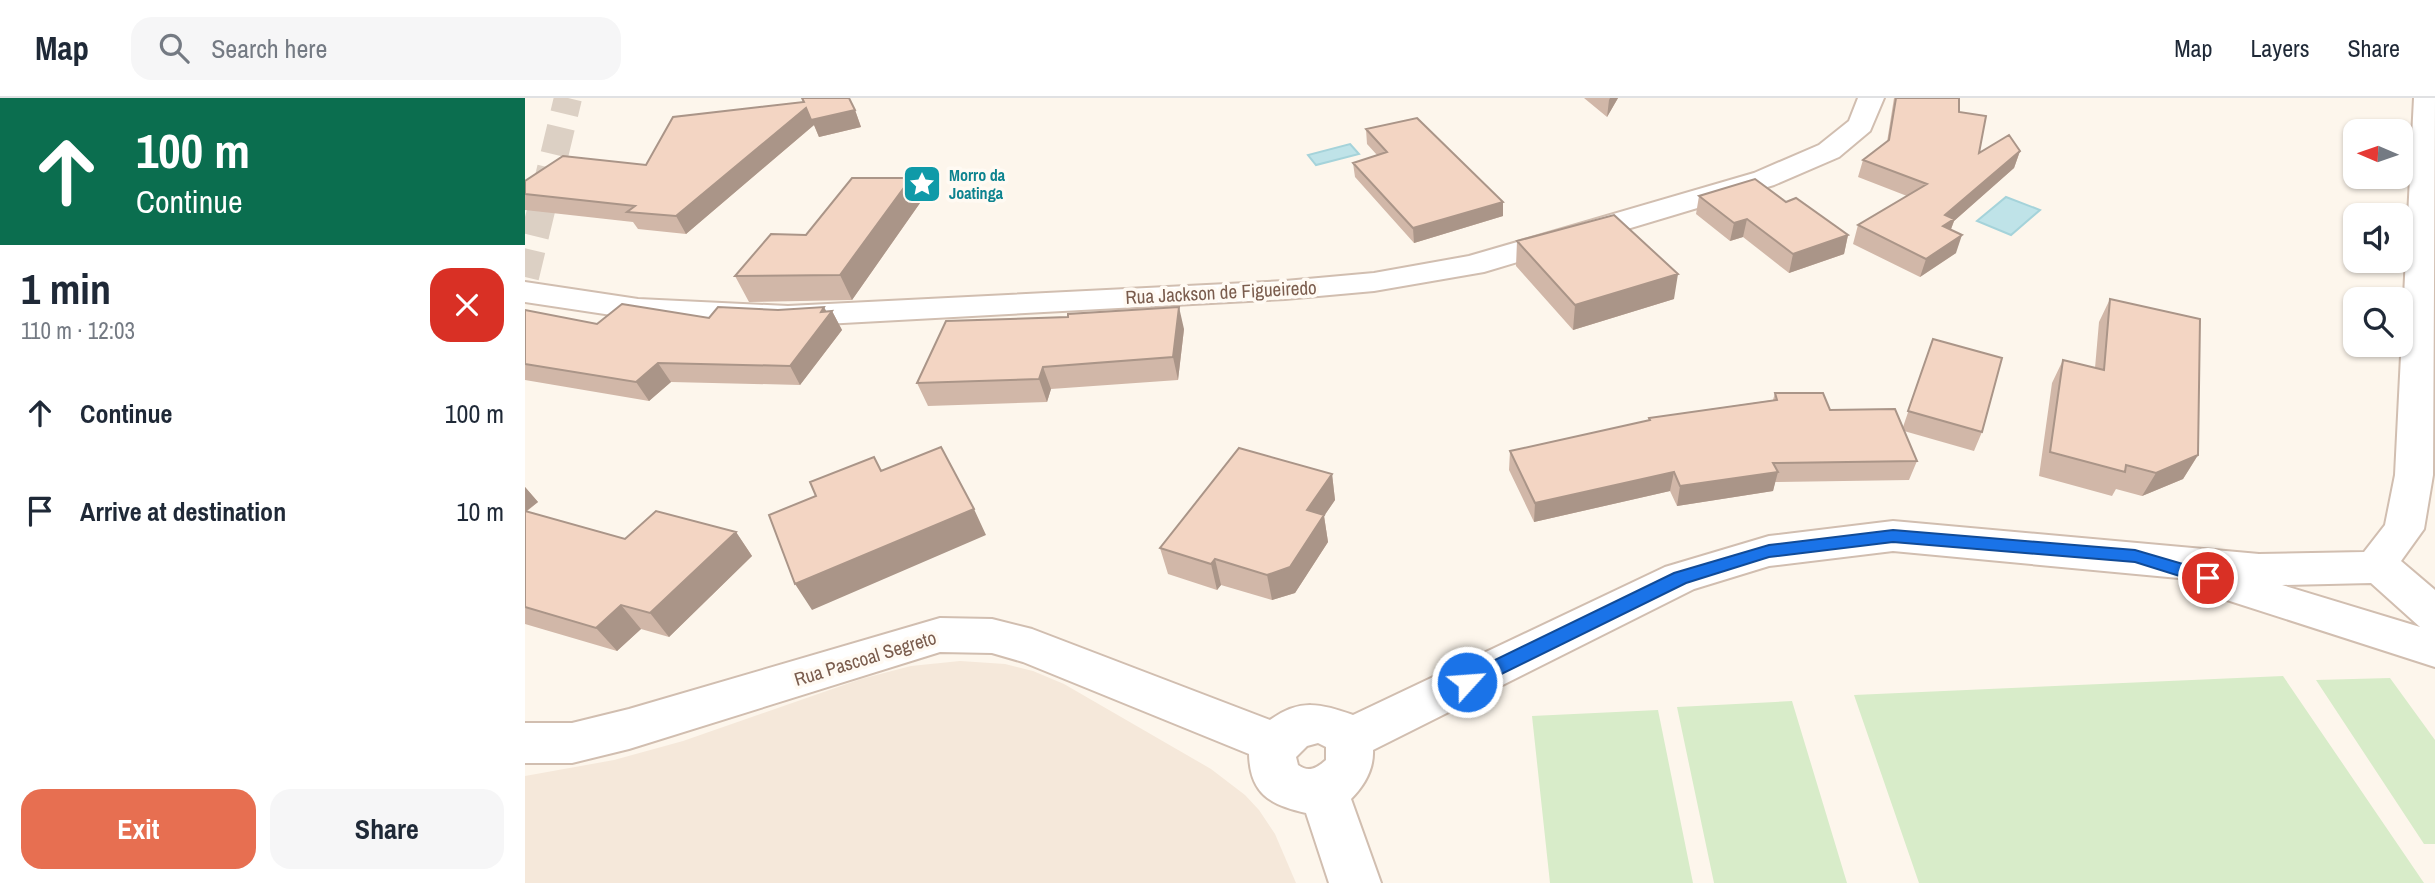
<!DOCTYPE html>
<meta charset="utf-8">
<style>
body{margin:0;font-family:"Archivo Narrow",sans-serif;background:#f6f6f7;color:#1f2937;height:100vh;display:flex;flex-direction:column;font-size:26px;white-space:nowrap}
*{box-sizing:border-box;margin:0}
p{font-size:23px;color:#747a83}
.icon{flex:none;width:38px;height:38px;fill:none;stroke:currentColor;stroke-width:2;stroke-linecap:round;stroke-linejoin:round}
.map{position:relative;flex:1;overflow:hidden}
.details{display:flex;flex-direction:column;background:#fff;width:525px}
.details>*{flex:none}
.guide{background:#0b6e4f;color:#fff;overflow:hidden}
.needle{width:46px;rotate:272deg}
.controls{position:absolute;left:1818px;top:21px;display:grid;gap:14px}
.controls a{display:grid;place-items:center;width:70px;height:70px;border-radius:14px;background:#fff;box-shadow:0 2px 5px #0004;font-size:35px}
.pin{position:absolute;display:grid;place-items:center;width:60px;height:60px;color:#fff;margin:-30px;border:4px solid #fff;border-radius:50%;box-shadow:0 2px 7px #0007}
.me{position:absolute;width:77px;margin:-38px;rotate:64deg;stroke-linejoin:round;filter:drop-shadow(0 0 5px #0008)}
.turn{display:flex;align-items:center;gap:24px;height:147px;padding:0 21px;font-size:32px}
.turn .icon{width:91px;height:91px;stroke-width:2.5}
.turn b{display:block;font-size:49px;line-height:60px}
.round{display:grid;place-items:center;flex:none;width:74px;height:74px;border-radius:21px;background:#f6f6f7}
.summary{display:flex;align-items:center;justify-content:space-between;height:119px;padding:0 21px}
h1{font-size:42px;font-weight:800;line-height:52px}
.button{display:flex;gap:14px;margin-top:auto;padding:14px 21px}
.button a{flex:1;height:80px;border-radius:21px;background:#e76f51;color:#fff;font-size:28px;font-weight:800;line-height:80px;text-align:center}
.button a+a{background:#f6f6f7;color:#1f2937}
ul{padding:0;list-style:none}
li{display:flex;align-items:center;gap:21px;height:98px;padding:0 21px}
li div{flex:1}
li b{display:block;font-size:26px}
li em{font-style:normal}
header{display:flex;align-items:center;gap:42px;box-sizing:border-box;height:98px;padding:0 35px;background:#fff;border-bottom:2px solid #e0e1e3}
header strong{font-size:33px}
nav{display:flex;gap:38px;margin-inline-start:auto;font-size:24px}
.search{width:490px;height:63px;background:#f6f6f7;display:flex;align-items:center;gap:18px;box-sizing:border-box;padding:0 24px;border-radius:21px;color:#747a83;font-size:26px}
main{display:flex;flex:1;min-height:0}
.map>svg:first-child{display:block}
.residential{fill:#f5e8da}
.green{fill:#d8ecc9}
.water{fill:#bfe3e8;stroke:#a5d3da;stroke-width:2}
.lines{fill:none;stroke-linecap:round;stroke-linejoin:round}
.highway-tunnel{stroke:#dcd0c4;stroke-width:28;stroke-dasharray:28 14;stroke-linecap:butt}
.minor-casing{stroke:#d1beb0;stroke-width:4}
.minor{fill:#fff;fill-rule:evenodd}
.wall{fill:#d1b7a8}
.shaded-wall{fill:#aa9588}
.building{fill:#f3d5c3;stroke:#aa9588;stroke-width:2}
.route{fill:#1a73e8;stroke:#114b97;stroke-width:2}
.labels{text-anchor:middle;stroke-width:7;stroke-linejoin:round;paint-order:stroke}
.far-culture-label{font-size:16px;font-weight:bold;fill:#0d838f;stroke:#fffaf3;text-anchor:start}
.street-label{font-size:19px;fill:#7a5c4d;stroke:#fffaf3}
</style>
<header>
<strong>Map</strong>
<div class="search"><svg class="icon" aria-label="search" viewBox="0 0 24 24"><circle cx="10" cy="10" r="6"/><path d="M15 15l6 6"/></svg>Search here</div>
<nav><a>Map</a><a>Layers</a><a>Share</a></nav>
</header>
<main>
<section class="details">
<div class="guide">
<div class="turn"><svg class="icon" aria-label="ahead" viewBox="0 0 24 24"><path d="M12 20V5M6 11l6-6 6 6"/></svg><div><b>100 m</b>Continue</div></div>
</div>
<div class="summary"><div><h1>1 min</h1><p>110 m · 12:03</p></div><a class="round" style="background:#d93025;color:#fff"><svg class="icon" aria-label="close" viewBox="0 0 24 24"><path d="M6 6l12 12M18 6L6 18"/></svg></a></div>
<ul>
<li><svg class="icon" aria-label="ahead" viewBox="0 0 24 24"><path d="M12 20V5M6 11l6-6 6 6"/></svg><div><b>Continue</b></div><em>100 m</em></li>
<li><svg class="icon" aria-label="arrive" viewBox="0 0 24 24"><path d="M6 21V4h12l-3 4 3 4H6"/></svg><div><b>Arrive at destination</b></div><em>10 m</em></li>
</ul>
<div class="button"><a>Exit</a><a>Share</a></div>
</section>
<div class="map">
<svg width="1910" height="785" viewBox="0 0 1910 785">
<rect width="100%" height="100%" fill="#fdf6ec"/>
<path class="residential" d="M435 563 480 566 508 573 539 586 686 671 720 697 734 712 750 736 771 785H0V678L89 662 158 643 336 581 386 568Z"/>
<path class="green" d="M1758 578 1899 785H1394L1329 597Z
M1865 580 1910 642V746H1899L1791 582Z
M1267 603 1322 785H1189L1152 609Z
M1133 612 1168 785H1025L1007 618Z"/>
<path class="water" d="M825 46 834 56 791 67 783 57Z
M1481 99 1515 112 1486 137 1452 123Z"/>
<g class="lines">
<path class="highway-tunnel" d="M0 179 43 0"/>
<g class="minor-casing">
<path id="minor" d="M1333 0H1359L1345 33 1314 59 1249 87 959 174 849 193 760 201 263 228 113 221 0 204V184L113 201 263 208 760 183 849 175 944 158 1229 75 1294 47 1324 23Z
M1889 0H1910L1908 377 1899 431 1876 463 1910 492V569L1680 495 1675 482 1368 453 1244 468 1169 491 848 652C849 671 839 688 826 701L856 785H804L781 715C745 707 725 696 724 656L498 564 467 555 415 554 104 651 47 665H0V625H47L104 611 415 520 467 521 507 531 745 622C776 600 795 606 828 617L1140 469 1244 438 1368 423 1734 456 1839 454 1860 427 1870 377ZM1846 485 1895 529 1757 487ZM793 645 801 649V662C792 670 784 675 773 667L771 659 782 648Z"/>
</g>
<use href="#minor" class="minor"/>
</g>
<path class="wall" d="M1059 0H1093L1082 19Z
M1369 0H1434V14L1454 55 1495 53 1489 70 1429 123 1426 131 1431 155 1395 179 1328 146 1333 127 1382 98 1333 79 1338 62 1362 44Z
M330 12 336 29 294 39 289 27 161 136 113 131 108 124 0 112V83L121 67Z
M841 31 978 118 889 145 830 79 828 65 852 57 842 46Z
M1174 98 1261 104 1323 137 1319 156 1264 175 1218 139 1205 143 1171 116Z
M395 105 327 202 224 204 210 178 281 137Z
M992 143 1149 201 1048 232 991 168Z
M1585 201 1673 357 1658 381 1617 398 1591 391 1587 398 1514 378 1527 285 1538 262 1570 270 1574 224Z
M0 212 72 226 307 213 317 232 275 287 146 284 124 303 0 282Z
M659 231 653 282 526 291 522 304 403 308 392 285Z
M1408 241 1457 334 1449 353 1379 333 1392 363 1384 382 1250 384 1248 393 1152 408 1145 393 1009 424 984 372 985 353 1123 323 1124 320 1248 302 1250 295 1305 312 1378 329Z
M807 376 810 402 799 418 803 444 770 495 747 502 696 487 692 492 643 476 635 450Z
M0 389 13 404 1 414 100 441 211 434 227 458 144 539 116 531 92 553 0 526Z"/>
<path class="shaded-wall" d="M1085 0H1093L1082 19 1084 2Z
M281 10 330 12 336 29 294 39 289 27 161 136 151 118Z
M1495 53 1489 70 1429 123 1423 139 1412 146 1420 117Z
M386 80 395 105 327 202 315 177Z
M978 104V118L889 145 888 130Z
M1222 121 1218 139 1205 143 1209 125Z
M1323 137 1319 156 1264 175 1268 156Z
M1437 137 1431 155 1395 179 1401 161Z
M1153 176 1149 201 1048 232 1050 207Z
M299 209 304 218 307 213 317 232 275 287 265 268Z
M654 209 659 231 653 282 648 259Z
M133 265 146 284 124 303 111 284Z
M518 269 526 291 522 304 514 281Z
M1673 357 1658 381 1617 398 1631 375Z
M1149 374 1145 393 1009 424 1010 405Z
M1253 374 1248 393 1152 408 1155 388Z
M807 376 810 402 799 418 803 444 770 495 747 502 742 477 782 412Z
M0 389 13 404 0 414Z
M449 411 461 437 287 512 270 486Z
M211 434 227 458 144 539 125 515Z
M690 461 696 487 692 492 686 466Z
M96 507 116 531 92 553 71 530Z"/>
<path class="building" d="M277 0H324L330 12 286 22 281 10 151 118 102 114 110 108 0 96V83L38 58 121 67 148 19 279 4Z
M1371 0H1434V14L1461 18 1454 55 1484 37 1495 53 1420 117 1429 121 1418 128 1437 137 1401 161 1333 127 1402 86 1338 62 1364 42Z
M892 20 978 104 888 130 828 65 862 54 841 31Z
M327 80H386L315 177 210 178 246 136 281 137Z
M1230 81 1261 104 1271 100 1323 137 1268 156 1222 121 1209 125 1174 98Z
M1089 117 1153 176 1050 207 992 143Z
M1585 201 1675 221 1673 357 1631 375 1601 367 1600 374 1525 354 1538 262 1579 272Z
M97 206 184 220 193 209 253 212 299 209 296 214 307 213 265 268 133 265 111 284 0 266V212L72 226Z
M654 209 648 259 518 269 514 281 392 285 421 223 543 219V216Z
M1408 241 1477 260 1457 334 1383 313Z
M1250 295H1298L1305 312 1370 311 1392 363 1248 365 1253 374 1155 388 1149 374 1010 405 985 353 1125 322 1124 320 1252 302Z
M416 349 449 411 270 486 244 417 291 398 285 384 349 359 356 373Z
M714 350 807 376 782 412 799 417 765 469 742 477 690 461 686 466 635 450Z
M0 413 100 441 131 413 211 434 125 515 96 507 71 530 0 509Z"/>
<path class="route" d="M1368 432 1610 452 1689 475 1691 480 1683 487 1610 464 1368 444 1244 459 1161 485 948 590H935L932 584 935 579 1149 475 1244 447Z"/>
<defs>
<g id="sight-square" transform="scale(2.0125)"><rect x="-9" y="-9" width="18" height="18" rx="4" fill="#0f9aa8" stroke="#fffaf3"/><path d="M0-6L1.8-2.2L6-1.7L2.9 1.2L3.7 5.4L0 3.3L-3.7 5.4L-2.9 1.2L-6-1.7L-1.8-2.2Z" fill="#fff"/></g>
</defs>
<g fill-rule="evenodd">
<use href="#sight-square" x="397" y="86"/>
</g>
<g class="labels">
<g class="far-culture-label">
<text x="424" y="83">Morro da<tspan x="424" dy="18">Joatinga</tspan></text>
</g>
<g class="street-label">
<text transform="translate(696 194) rotate(-3)" y="7">Rua Jackson de Figueiredo</text>
<text transform="translate(340 560) rotate(-17)" y="7">Rua Pascoal Segreto</text>
</g>
</g>
</svg>
<div class="controls">
<a><svg class="needle" viewBox="-14 -14 28 28"><path d="M0-13l5 13h-10z" fill="#e53935"/><path d="M0 13l5-13h-10z" fill="#747a83"/></svg></a>
<a><svg class="icon" aria-label="sound" viewBox="0 0 24 24"><path d="M4 9h4l5-4v14l-5-4H4zM17 9q2 3 0 6"/></svg></a>
<a><svg class="icon" aria-label="search" viewBox="0 0 24 24"><circle cx="10" cy="10" r="6"/><path d="M15 15l6 6"/></svg></a>
</div>
<div class="pin" style="left:1683px;top:480px;background:#d93025"><svg class="icon" aria-label="arrive" viewBox="0 0 24 24"><path d="M6 21V4h12l-3 4 3 4H6"/></svg></div>
<svg class="me" style="left:942px;top:584px" viewBox="-20 -20 40 40"><circle r="17" fill="#1a73e8" stroke="#fff" stroke-width="3"/><path d="M0-11L8 9 0 5-8 9z" fill="#fff"/></svg>
</div>
</main>
